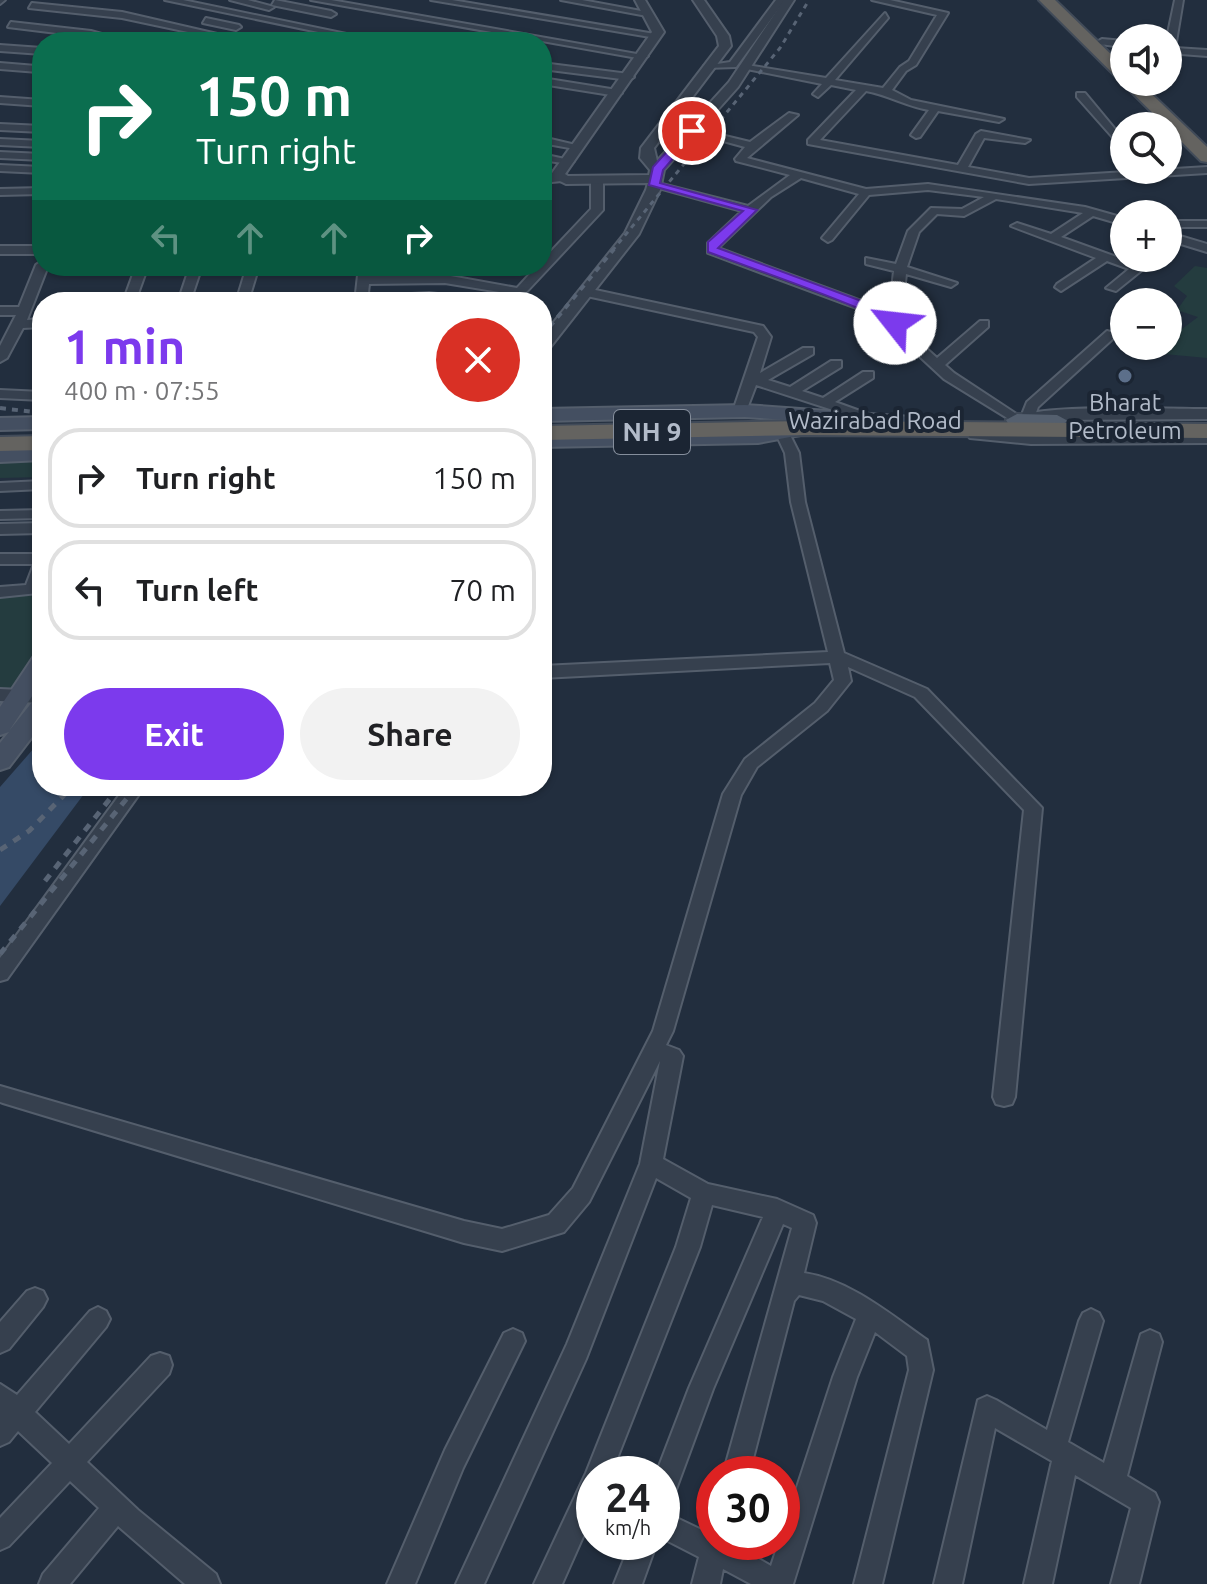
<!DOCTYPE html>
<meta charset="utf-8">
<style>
body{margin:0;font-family:Ubuntu,sans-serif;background:#f2f2f2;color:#202124;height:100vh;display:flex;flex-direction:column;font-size:30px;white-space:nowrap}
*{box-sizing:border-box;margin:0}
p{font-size:26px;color:#757577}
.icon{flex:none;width:44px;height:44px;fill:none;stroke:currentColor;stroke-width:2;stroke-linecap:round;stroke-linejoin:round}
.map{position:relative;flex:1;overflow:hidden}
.drawer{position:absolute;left:32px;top:292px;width:520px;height:504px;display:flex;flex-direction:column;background:#fff;border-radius:32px;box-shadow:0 2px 6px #0004}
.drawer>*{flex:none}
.top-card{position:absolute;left:32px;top:32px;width:520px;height:244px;border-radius:32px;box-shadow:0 2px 6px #0004;background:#0b6e4f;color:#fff;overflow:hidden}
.controls{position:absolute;left:1110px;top:24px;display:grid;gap:16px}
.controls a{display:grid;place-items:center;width:72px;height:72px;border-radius:50%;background:#fff;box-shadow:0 2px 6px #0004;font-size:40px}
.speed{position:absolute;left:576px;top:1456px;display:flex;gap:16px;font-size:40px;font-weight:700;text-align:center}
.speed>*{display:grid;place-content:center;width:104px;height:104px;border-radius:50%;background:#fff;box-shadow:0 2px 6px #0004;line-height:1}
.speed small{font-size:20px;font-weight:400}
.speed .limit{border:12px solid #d22;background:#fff;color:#111}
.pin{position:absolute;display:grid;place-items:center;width:68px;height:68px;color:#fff;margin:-34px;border:4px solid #fff;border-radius:50%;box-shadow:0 2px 8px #0007}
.me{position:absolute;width:88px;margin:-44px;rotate:299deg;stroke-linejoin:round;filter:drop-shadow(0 0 6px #0008)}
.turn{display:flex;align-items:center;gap:28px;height:168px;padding:0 32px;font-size:36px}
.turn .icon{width:104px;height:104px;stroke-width:2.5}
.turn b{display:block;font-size:56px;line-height:68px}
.lanes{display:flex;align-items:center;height:76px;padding:0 32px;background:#0003;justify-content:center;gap:40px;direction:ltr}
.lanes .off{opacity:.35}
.round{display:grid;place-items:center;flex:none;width:84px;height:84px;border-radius:42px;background:#f2f2f2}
.headline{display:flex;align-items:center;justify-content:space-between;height:136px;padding:0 32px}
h1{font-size:48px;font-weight:700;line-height:60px;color:#7c3aed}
.action{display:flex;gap:16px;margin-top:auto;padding:16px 32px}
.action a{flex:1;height:92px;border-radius:48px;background:#7c3aed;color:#fff;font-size:32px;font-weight:700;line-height:92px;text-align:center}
.action a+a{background:#f2f2f2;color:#202124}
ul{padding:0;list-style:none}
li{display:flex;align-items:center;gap:24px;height:100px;margin:0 16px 12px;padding:0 16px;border:4px solid #e0e0e0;border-radius:32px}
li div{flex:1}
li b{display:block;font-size:30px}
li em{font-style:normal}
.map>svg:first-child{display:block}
.green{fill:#243c3f}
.water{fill:#354a66}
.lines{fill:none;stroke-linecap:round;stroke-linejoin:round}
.minor-casing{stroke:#545e6c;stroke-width:4}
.tertiary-casing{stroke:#545e6c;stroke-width:4}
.secondary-casing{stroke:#545e6c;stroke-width:4}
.primary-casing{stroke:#3f4957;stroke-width:4}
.trunk-casing{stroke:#414b59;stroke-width:4}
.minor{fill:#36404e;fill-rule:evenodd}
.tertiary{fill:#36404e;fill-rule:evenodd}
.secondary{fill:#444f61;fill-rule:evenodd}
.primary{fill:#545f6e;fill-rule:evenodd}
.trunk{fill:#646360;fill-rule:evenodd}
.rail-far2{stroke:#586475;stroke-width:3;stroke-dasharray:5 5;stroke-linecap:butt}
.rail-far1{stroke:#586475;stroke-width:4;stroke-dasharray:6 6;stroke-linecap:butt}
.rail{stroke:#586475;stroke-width:5;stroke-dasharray:8 8;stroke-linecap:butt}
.route{fill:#7c3aed;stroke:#51269a;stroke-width:2}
.service-dot{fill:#5c6f8a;stroke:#1b2533;stroke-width:3}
.labels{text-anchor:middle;stroke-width:8;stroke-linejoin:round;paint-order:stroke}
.far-poi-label{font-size:24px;fill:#b2bbc9;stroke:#1b2533}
.far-street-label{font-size:24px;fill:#b2bbc9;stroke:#1b2533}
.shield{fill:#1b2533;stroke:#858e9c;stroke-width:2}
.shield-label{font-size:26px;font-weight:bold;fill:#b2bbc9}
</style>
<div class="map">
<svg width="1207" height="1584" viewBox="0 0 1207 1584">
<rect width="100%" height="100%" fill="#222e3e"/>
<path class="green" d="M1195 266 1207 268V358L1164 354 1178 332 1198 317 1177 310 1187 296 1174 286Z
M0 461H42V477L0 478Z
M42 571C42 637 43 665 0 720V592L34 591Z"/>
<path class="water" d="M42 739V786H90L0 906V787Z"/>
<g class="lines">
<g class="minor-casing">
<path id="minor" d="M0 0H5L0 4Z
M165 0H183L385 42H366Z
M230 0H248L274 7 269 10Z
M275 0 331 11 336 14 331 17 272 5Z
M311 0H331L648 56 643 59Z
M431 0H452L661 35 656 38Z
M561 0H582L652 13 647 16Z
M776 0H785L736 67 706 68 704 66 730 62Z
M872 0H890L948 13 916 65 906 71 892 90 911 100 1004 119 999 122 938 111 920 137 916 138 911 135 929 110C906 106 888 95 866 91L820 140 958 165 976 134 981 131 1030 140 1025 143 984 138 968 167 1029 178 1207 167V173L1029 184 808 144V140L856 90 831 85 818 97 813 94 822 84 742 68 747 65 826 78 885 13 888 18 835 80 883 88 900 67 909 61 937 15Z
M1175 0H1183L1175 48 1207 50V56L1168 53 1167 38Z
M32 3 122 12 226 36 221 39 122 18 29 8Z
M206 18 239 25 241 27 236 30 203 23Z
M11 22 91 31 130 42 8 27Z
M258 36 282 42H237Z
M1102 39 1124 41V47L1099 44 1097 42Z
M0 45 42 48V54L0 51Z
M42 62V71L38 72 0 69V63L36 66Z
M542 63 629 74 634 77 629 80 542 69Z
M542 78 617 90 622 93 617 96 542 84Z
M1077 93H1085L1124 140V150L1077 97Z
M0 97 42 100V106L0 103Z
M789 113 798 115 747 158 866 189 928 184 1085 207 1124 218V225L1093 216 1061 237 1136 264 1143 258H1157L1116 291 1106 288 1129 269 1107 261 1061 291 1055 287 1057 284 1096 258 1011 226 1017 223 1051 234 1083 213 996 199 964 216 937 214 919 232 907 267 957 283 951 287 906 274 900 325 937 358 980 321H988V327L945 365 954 373 1021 417 1027 402 1107 331 1118 334 1038 407 1033 421 1017 424 944 379 875 315 708 253V243L742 211 648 185 654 182 748 206 790 175 736 161 735 159 745 147 687 131 692 128 750 142ZM801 178 859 194 822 238 828 242 832 240 869 195 928 190 984 197 962 209 931 208 908 231 896 264 866 258V264L894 271 889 315 883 309 718 248 771 197Z
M0 124 42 126V132L0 130Z
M542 137 580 146 575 149 542 143Z
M0 139 42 141V147L0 145Z
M0 152 42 154V160L0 158Z
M542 154 574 161 569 164 542 160Z
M0 165 42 167V173L0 171Z
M558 176 562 177V181L542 183V177Z
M597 178 603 181V210L517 302H507L511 294 445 283 369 284 367 302H355L359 266H371L370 276 445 275 517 288 537 266H542V261L591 209V181Z
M42 188V194L0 195V189Z
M1180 221H1207V227H1182L1170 233 1207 244V252L1168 240V225Z
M0 246H42V254H0Z
M42 261V266H48L27 320 42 319V327L23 328 7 358 0 362V346L16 315H0V307H19L36 265Z
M136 266H148L135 302H123Z
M190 266H202L190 302H178Z
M247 266H259L248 302H236Z
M586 288 763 326 771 337 760 373 803 348H813V354L768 380 790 387 831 361H841V367L802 391 823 398 863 372H873V378L835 402 885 420 878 424 873 423 756 385 745 414H735L733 411 758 337 754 332 582 295V289Z
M429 293 473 298 479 302H390L387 299 393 295Z
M0 390 42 392V400L0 398Z
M783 430 788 431 799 453 805 502 844 653 927 689 1042 808 1015 1097 1012 1104 1004 1106 996 1104 993 1097 1024 810 915 697 848 667 851 681 827 711 757 767 741 795 673 1031 666 1045 679 1050 683 1056 663 1159 708 1184 777 1199 813 1215 816 1223 804 1273C850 1280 890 1314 927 1340L933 1370 882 1584H854L909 1370 907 1356 875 1332 857 1377 793 1584H751L723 1569 720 1584H692L699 1557 662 1538V1511L708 1533 714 1530V1542H730L771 1566 779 1542H782V1533L833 1377 856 1319 823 1301 799 1295 794 1301 749 1474H723L792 1228 783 1224 713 1389 671 1503 662 1507V1474H656L689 1388 763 1217 712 1205 700 1247 611 1474H594V1512L562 1584H534L586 1473 676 1247 691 1198 656 1178 586 1359 484 1584H456L567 1344 640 1164 660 1061 589 1202 564 1232 502 1251 464 1243 3 1103 0 1102V1086L464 1221 502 1229 549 1215 573 1188 653 1031 723 794 745 759 815 703 834 680 830 663 542 678V666L828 652 791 502 785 453 776 434Z
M42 481V489L0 491V483Z
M42 510V518L0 519V511Z
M42 523V533L0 534V524Z
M0 554H42V583L38 593 0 597V587L26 585 34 564H0Z
M0 689 42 691V703L0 701Z
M126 786H145L7 979 0 981V958Z
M35 1288 43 1291 47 1299 43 1307 9 1349 0 1353V1322L27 1291Z
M98 1307 106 1311 110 1319 106 1327 35 1412 69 1444 151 1356 160 1353 169 1356 172 1365 169 1374 87 1462 138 1510 216 1574 220 1584H185L118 1526 70 1584H39L43 1574 99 1508 70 1481 9 1546 0 1550V1518L52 1463 18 1431 9 1442 0 1446V1384L17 1395 90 1311Z
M1091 1309 1099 1313 1103 1321 1068 1442 1104 1463 1141 1334 1150 1330 1159 1334 1162 1342 1127 1476 1155 1493 1159 1502 1139 1584H1111L1131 1508 1075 1475 1052 1584H1024L1052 1461 995 1428 962 1584H934L978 1400 987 1396 996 1400 1047 1430 1079 1321 1083 1313Z
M513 1329 522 1333 525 1341 463 1468 415 1584H387L445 1450 504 1333Z
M631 1542H657L642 1584H614Z"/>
</g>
<g class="tertiary-casing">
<path id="tertiary" d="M635 0H645L664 32 565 174 568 176 649 175 650 170 640 158 641 148 719 46 717 36 693 0H704L729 36 731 46 654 148 657 161 729 82 784 0H794L738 87 664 170 660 190 639 234 548 350 542 352V337L625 233 646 190 648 183 566 184 550 176 652 32Z
M1207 409V419L1052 420 1022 424 1014 419C1031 403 1175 409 1207 409Z
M976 429 1031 434 1207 433V443L1031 444 970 438 967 434Z"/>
</g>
<g class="secondary-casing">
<path id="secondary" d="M745 405 912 417 922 423 912 429 745 417 542 421V409Z
M42 417V429L0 430V418Z
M799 424 809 430 806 434 758 443 542 447V435L758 431Z
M42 448V460L0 462V450Z
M42 654V681L9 731 33 701 42 698V724L9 767 0 770V743L9 732 0 735V707L34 656Z"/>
</g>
<g class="primary-casing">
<path id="primary" d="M1017 414 1057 415 1068 421 1057 427 1009 425 1006 420Z"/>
</g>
<g class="trunk-casing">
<path id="trunk" d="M1039 0H1055L1124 67V82H1139L1207 147V162L1201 161Z
M806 421 1207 424V438L806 435 542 440V426Z
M42 436V450L0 451V437Z"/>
</g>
<use href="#minor" class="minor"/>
<use href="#tertiary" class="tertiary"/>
<use href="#secondary" class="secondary"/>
<use href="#primary" class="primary"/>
<use href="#trunk" class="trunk"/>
<path class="rail-far2" d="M612 251 780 48 809 0"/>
<path class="rail-far1" d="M542 336 614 249
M0 408 42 413"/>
<path class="rail" d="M0 850 29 831 73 786
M45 881 120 786
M0 954 137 786"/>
</g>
<path class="route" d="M688 128 697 131 663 170 660 183 757 210 718 248 883 309 900 321V326C887 328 868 312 855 307 807 287 757 270 708 252V242L743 211 649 185 653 167Z"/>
<circle class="service-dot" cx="1125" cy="376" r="8"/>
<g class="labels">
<g class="far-poi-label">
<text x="1125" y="411">Bharat<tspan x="1125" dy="28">Petroleum</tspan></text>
</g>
<g class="far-street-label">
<text x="875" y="429">Wazirabad Road</text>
</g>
<rect class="shield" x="614" y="410" width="76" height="44" rx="6"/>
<g class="shield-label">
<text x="652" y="441">NH 9</text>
</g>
</g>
</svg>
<div class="controls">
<a><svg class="icon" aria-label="sound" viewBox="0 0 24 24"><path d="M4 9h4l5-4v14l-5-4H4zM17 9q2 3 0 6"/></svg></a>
<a><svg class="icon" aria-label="search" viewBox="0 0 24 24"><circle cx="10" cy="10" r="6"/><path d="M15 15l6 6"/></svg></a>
<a>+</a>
<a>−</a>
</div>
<div class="speed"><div>24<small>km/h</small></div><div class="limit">30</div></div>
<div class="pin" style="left:692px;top:131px;background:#d93025"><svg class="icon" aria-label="arrive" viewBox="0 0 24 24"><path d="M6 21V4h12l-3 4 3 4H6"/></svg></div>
<svg class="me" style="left:895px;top:323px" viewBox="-20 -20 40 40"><circle r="19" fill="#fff"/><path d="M0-13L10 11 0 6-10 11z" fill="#7c3aed"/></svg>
<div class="top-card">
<div class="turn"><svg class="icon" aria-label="right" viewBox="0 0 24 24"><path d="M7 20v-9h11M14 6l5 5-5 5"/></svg><div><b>150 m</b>Turn right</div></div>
<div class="lanes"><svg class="icon off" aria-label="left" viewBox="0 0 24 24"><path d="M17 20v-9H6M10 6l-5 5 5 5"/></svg><svg class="icon off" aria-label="ahead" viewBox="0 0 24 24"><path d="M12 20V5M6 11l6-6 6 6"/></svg><svg class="icon off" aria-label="ahead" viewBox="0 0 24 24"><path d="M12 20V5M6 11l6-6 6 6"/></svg><svg class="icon" aria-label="right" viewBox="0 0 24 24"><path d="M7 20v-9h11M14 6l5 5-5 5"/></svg></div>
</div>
<section class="drawer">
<div class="headline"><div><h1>1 min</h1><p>400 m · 07:55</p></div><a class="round" style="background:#d93025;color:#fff"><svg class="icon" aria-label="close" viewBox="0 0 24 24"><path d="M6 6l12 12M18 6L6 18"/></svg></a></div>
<ul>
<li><svg class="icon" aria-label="right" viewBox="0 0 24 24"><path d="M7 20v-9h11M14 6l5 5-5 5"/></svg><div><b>Turn right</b></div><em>150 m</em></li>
<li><svg class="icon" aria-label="left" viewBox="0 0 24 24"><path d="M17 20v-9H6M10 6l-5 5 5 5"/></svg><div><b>Turn left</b></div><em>70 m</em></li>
</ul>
<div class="action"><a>Exit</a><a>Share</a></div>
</section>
</div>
